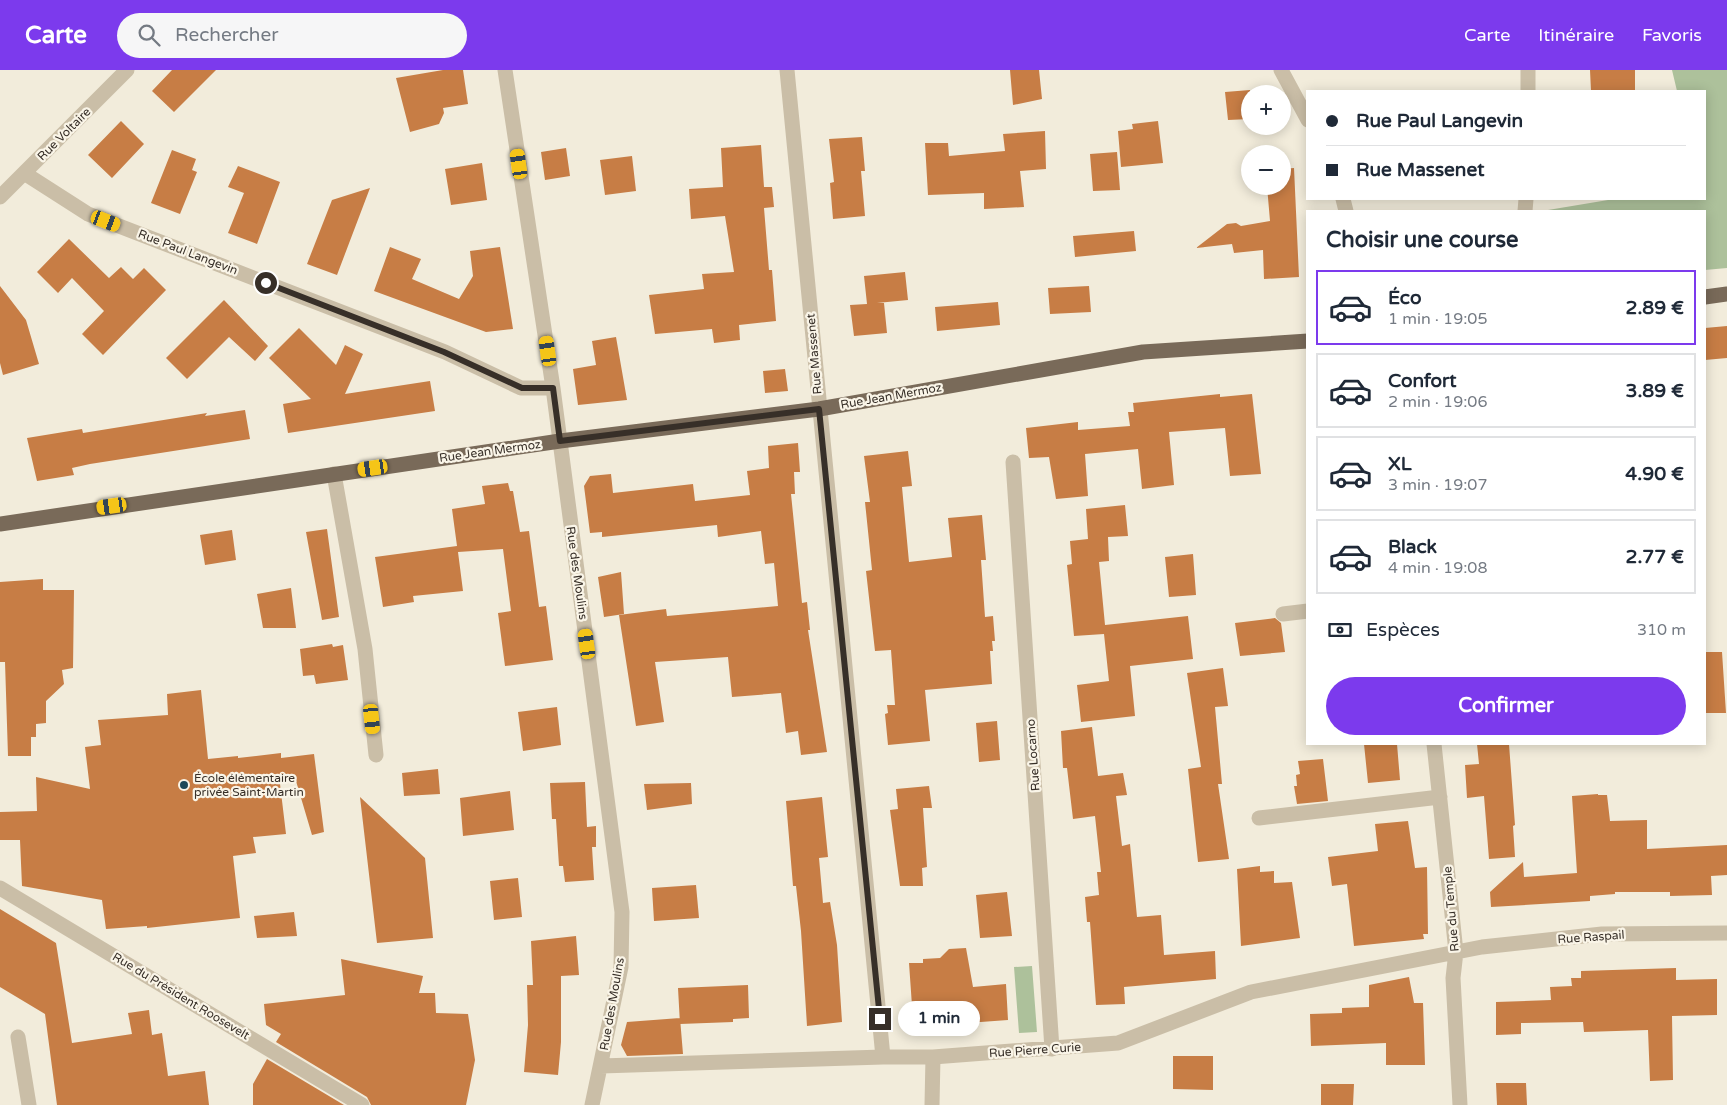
<!DOCTYPE html>
<html lang="fr">
<meta charset="utf-8">
<style>
:root{--surface:#fff;--page:#f6f6f7;--text:#1f2937;--muted:#747a83;--line:#e0e1e3;--accent:#7c3aed}
body{margin:0;font-family:"Varela Round",sans-serif;background:var(--page);color:var(--text);height:100vh;display:flex;flex-direction:column;font-size:19px;white-space:nowrap}
*{box-sizing:border-box;margin:0}
p{font-size:16px;color:var(--muted)}
.icon{flex:none;width:28px;height:28px;fill:none;stroke:currentColor;stroke-width:2;stroke-linecap:round;stroke-linejoin:round}
.map{position:relative;flex:1;overflow:hidden}
.side{position:absolute;left:1306px;top:140px;width:400px;height:535px;display:flex;flex-direction:column;background:var(--surface);border-radius:0px;box-shadow:0 2px 12px #0003}
.side>*{flex:none}
.hud{position:absolute;left:1306px;top:20px;width:400px;height:110px;border-radius:0px;box-shadow:0 2px 12px #0003;display:grid;align-content:center;height:110px;padding:0 20px;background:var(--surface)}
.fabs{position:absolute;left:1241px;top:15px;display:grid;gap:10px}
.fabs a{display:grid;place-items:center;width:50px;height:50px;border-radius:50%;background:var(--surface);box-shadow:0 2px 12px #0003;font-size:25px}
.end{position:absolute;width:22px;height:22px;margin:-11px;border:6px solid #372f28;background:#fff;box-shadow:0 0 0 2px #fff}
.from{border-radius:50%}
.bubble{position:absolute;height:35px;border-radius:18px;background:var(--surface);box-shadow:0 2px 12px #0003;font-size:16px;font-weight:800;line-height:35px;text-align:center}
.car{position:absolute;width:15px;height:30px;margin:-15px -8px;border-radius:6px;box-shadow:0 0 4px 1px #0007;background:linear-gradient(#f5c518 24%,#345 0 40%,#f5c518 0 76%,#345 0 86%,#f5c518 0)}
.hud b{display:flex;align-items:center;gap:18px;height:48px;font-size:19px}
.hud b+b{border-top:1px solid var(--line)}
.hud i{width:12px;height:12px;background:var(--text)}
ul{padding:0;list-style:none}
li{display:flex;align-items:center;gap:15px;height:75px;margin:0 10px 8px;padding:0 10px;border:2px solid var(--line);border-radius:0px}
li div{flex:1}
li b{display:block;font-size:19px}
li em{font-style:normal;font-weight:800}
li.on{border-color:var(--accent)}
li>.icon{width:45px;height:45px;stroke-width:1.5}
h2{padding:0 20px;font-size:22px;line-height:60px}
.pay{display:flex;align-items:center;gap:12px;height:55px;padding:0 20px;font-size:19px}
.pay p{margin-inline-start:auto}
.button{display:flex;gap:10px;margin-top:auto;padding:10px 20px}
.button a{flex:1;height:58px;border-radius:30px;background:var(--accent);color:#fff;font-size:20px;font-weight:800;line-height:58px;text-align:center}
header{display:flex;align-items:center;gap:30px;box-sizing:border-box;height:70px;padding:0 25px;background:var(--accent);color:#fff}
header strong{font-size:24px}
nav{display:flex;gap:28px;margin-inline-start:auto;font-size:18px}
.search{width:350px;height:45px;background:var(--page);display:flex;align-items:center;gap:12px;box-sizing:border-box;padding:0 18px;border-radius:28px;color:var(--muted);font-size:19px}
.map>svg:first-child{display:block}
.green{fill:#adc19b}
.building{fill:#c77d45}
.lines{fill:none;stroke-linecap:round;stroke-linejoin:round}
.minor{stroke:#cabea7;stroke-width:15}
.major{stroke:#796a59;stroke-width:15}
.route{stroke:#372f28;stroke-width:6}
.poi-dot{fill:#1d4959;stroke:#faf5e8;stroke-width:2}
.labels{text-anchor:middle;dominant-baseline:central;stroke-width:4.5;stroke-linejoin:round;paint-order:stroke}
.street-label{font-size:12px;fill:#372f28;stroke:#faf5e8}
.poi-label{font-size:12px;fill:#372f28;stroke:#faf5e8;text-anchor:start}
</style>
<header>
<strong>Carte</strong>
<div class="search"><svg class="icon" aria-label="search" viewBox="0 0 24 24"><circle cx="10" cy="10" r="6"/><path d="M15 15l6 6"/></svg>Rechercher</div>
<nav><a>Carte</a><a>Itinéraire</a><a>Favoris</a></nav>
</header>
<div class="map">
<svg width="1727" height="1035" viewBox="0 0 1727 1035">
<rect width="100%" height="100%" fill="#f2ecdb"/>
<path class="green" d="M1672,0H1727V198L1705,200V141H1542L1614,129H1705V21H1677Z
M1032,896L1037,962L1019,963L1014,897Z"/>
<path class="building" d="M172,0H216L174,42L152,21Z
M443,0H463L468,34L443,38L444,43L439,54L410,62L396,8Z
M1010,0H1039L1042,29L1013,35Z
M1590,0H1635V21H1591Z
M1250,20V49L1228,50L1225,22Z
M121,51L144,74L112,108L88,85Z
M1158,51L1163,93L1121,97L1118,61L1133,59L1132,54Z
M1045,61L1046,99L1020,101L1024,137L984,139V123L928,125L925,73H948L949,86L1005,81L1003,64Z
M862,67L865,101H861L865,146L833,149L830,113L834,112L829,69Z
M761,75L764,117H772L774,137L764,138L769,200H772L776,251L739,255L740,270L714,273L712,259L655,264L649,225L704,219L702,204L734,202L725,146L691,149L689,119L723,117L721,78Z
M566,78L570,106L545,110L541,82Z
M172,80L196,89L192,100L197,102L180,144L151,133Z
M1117,82L1120,120L1093,121L1090,84Z
M632,86L636,121L605,125L600,90Z
M482,93L487,130L451,135L445,99Z
M238,96L280,112L257,174L228,163L244,123L228,117Z
M1294,98L1299,207L1264,209L1263,180L1234,183L1232,174L1196,178L1227,154L1236,153L1241,156L1270,151L1267,116H1282V99Z
M370,118L337,205L307,194L332,130Z
M1134,161L1136,181L1075,187L1073,166Z
M69,169L109,208L121,197L133,209L144,198L166,220L103,285L82,264L104,241L72,208L58,223L37,202Z
M390,177L421,189L412,209L459,229L473,206L470,181L500,177L513,259L486,262L374,221Z
M905,202L908,230L877,233H884L887,263L854,266L850,235L867,234L864,206Z
M0,216L26,250L39,294L3,305L0,293Z
M1089,216L1091,242L1050,244L1048,218Z
M224,230L268,276L255,291L229,267L187,309L166,288Z
M998,232L1000,255L937,261L935,237Z
M1727,256V288L1705,290V258Z
M299,258L336,295L345,275L363,284L345,324L430,311L435,341L288,363L283,334L311,329L269,288Z
M616,267L627,330L578,335L573,299L596,295L592,271Z
M785,299L788,321L765,323L763,301Z
M1220,324V327L1252,324L1261,404L1230,406L1225,358L1169,362L1174,415L1142,419L1138,379L1085,384L1088,426L1056,429L1049,387L1029,388L1026,358L1078,352V360L1130,356L1128,342H1134L1133,333Z
M245,340L250,369L90,394L72,398L74,405L37,411L27,368L82,359L83,363L207,343L205,346Z
M798,373L800,402H794L795,424H791L802,533L807,532L810,560H808L827,682L801,685L798,661L786,663L781,623L732,627L728,587L655,592L664,652L636,656L619,545L666,539L667,546L778,536L774,493L765,494L761,461L718,467L717,455L602,467V462L590,463L584,416L590,406L611,404L613,423L693,414L695,431L750,425L747,401L769,398L768,376Z
M908,381L912,416L902,417L909,492L952,487L948,448L982,445L986,490H981L985,547L993,546L995,571H992L993,581H990L992,614L925,620L930,671L888,675L885,644L888,643L887,635H895L891,580L875,581L866,501L872,500L865,432H870L864,386Z
M508,413L510,421H513L520,462L529,461L539,537L546,536L553,590L505,596L498,543L511,541L503,479L458,482L463,521L413,526L414,532L383,537L375,487L457,476L452,439L485,434L482,416Z
M1125,435L1128,466L1108,467L1109,491L1099,492L1105,555L1188,546L1193,589L1130,596L1135,646L1081,652L1077,615L1109,611L1104,564L1074,566L1067,495L1072,494L1070,471L1088,469L1086,439Z
M327,459L339,547L322,550L306,462Z
M232,460L236,490L205,495L200,465Z
M1193,484L1196,525L1169,527L1165,487Z
M621,502L624,544L604,547L598,507Z
M43,509V520H74L73,598L62,600L64,614L46,631V653L36,654V667H31V686H8L5,592H0V512Z
M291,518L296,558H263L257,524Z
M1275,548L1281,553L1285,582L1240,586L1235,553Z
M332,574L333,577L343,575L348,610L316,614L314,605L303,606L300,579Z
M1705,582H1722L1726,643H1705Z
M1223,598L1228,636L1215,637L1222,714H1218L1229,789L1198,792L1188,699L1201,697L1187,603Z
M201,620L208,689L238,686V688L281,683V688L314,684L324,762L312,765L296,711L280,714L286,764L253,767L256,783L233,786L240,848L147,858V856L106,859L102,830L22,816L20,770H0V742L37,741L36,707L90,719L85,677L101,675L98,650L168,645L167,624Z
M557,637L561,675L523,681L518,642Z
M997,651L1000,690L979,692L976,653Z
M1092,657L1098,706L1123,703L1127,725L1116,726L1122,776L1130,774L1137,847L1161,845L1164,885L1215,881L1216,909L1124,917L1125,934L1096,935L1090,852H1087L1085,827L1099,825L1097,802H1101L1095,746L1073,749L1067,698H1063L1061,661Z
M1364,674H1397L1400,710L1368,713Z
M1477,674H1509L1515,755L1513,756L1515,787L1489,789L1484,726L1467,728L1465,695L1479,694Z
M1323,689L1328,731L1297,734L1294,716H1297L1296,705L1300,704L1298,691Z
M438,699L440,724L404,726L402,703Z
M585,712L587,757L596,756V777H592L594,810L565,812L563,796H559L556,749H552L550,713Z
M691,713L692,734L647,740L644,714Z
M929,716L932,738H923L927,797L922,798L923,816H900L890,740L898,739L896,719Z
M510,721L514,760L463,766L460,728Z
M1598,724V725H1607L1610,751L1647,750V779L1727,775V805L1711,806L1712,825L1670,826V822H1615V824L1590,826V831L1491,837L1490,822L1523,792L1524,807L1577,803L1572,726Z
M360,727L425,788L433,868L377,873Z
M822,727L828,787L819,788L823,833L830,832L837,875L842,952L807,956L801,861L796,816H793L786,731Z
M1408,751L1415,798L1427,797L1428,864H1423L1424,869L1354,876L1347,814L1332,816L1328,787L1378,781L1375,754Z
M1260,796V802L1274,801V813L1292,812L1300,868L1241,876L1237,799Z
M518,808L522,847L494,850L490,811Z
M696,815L699,848L654,851L652,818Z
M1007,822L1012,866L980,868L976,825Z
M0,839L56,873L72,973L132,964L128,943L149,940L152,965L162,963L168,1006L205,1001L209,1035H57L45,944L0,917Z
M294,842L297,866L257,868L254,846Z
M576,866L579,905L561,906V972L558,1005L524,1002L528,955L527,915H533L531,871Z
M966,878L973,917L1006,914L1008,950L967,953L913,950L909,893H923V889L940,888L949,879Z
M341,889L423,906L419,923H435L436,943L468,944L475,990L466,1035H371L367,1027L276,972L281,964L266,955L264,934L345,925Z
M1676,898V910L1717,909V945L1672,946L1673,1010L1650,1011L1648,960L1584,962L1583,952L1521,953V964L1496,965V932L1551,930L1550,917L1572,916L1571,908H1581V901Z
M1409,907L1414,933H1423L1425,995H1386V973L1311,976L1310,944L1342,943V938L1369,937V915Z
M748,915L749,948L733,949V952L680,954L678,918Z
M680,948L683,984L627,986L621,975L627,952Z
M1173,986H1213V1020L1173,1019Z
M267,989L344,1035H253V1014Z
M1496,1013H1526L1527,1035H1497Z
M1321,1014H1354L1353,1035H1321Z"/>
<g class="lines">
<path class="minor" d="M505,0L553,318L622,842L621,897L592,1035
M787,0L883,987
M1281,0L1308,50
M1528,21V0
M24,103L88,144L445,282L521,318H553
M0,127L127,0
M1343,129L1346,141
M1525,141L1526,129
M1013,392L1052,979
M334,404L365,579L376,685
M1283,544L1308,541
M1434,674L1456,882L1453,908L1460,1035
M1259,748L1440,727
M0,818L362,1035
M18,967L29,1035
M601,996L883,987H933L1118,973L1251,922L1482,877L1602,864L1727,863
M932,1035L933,987"/>
<path class="major" d="M1705,227L1727,224
M0,454L560,371L819,339L1143,282L1308,271"/>
</g>
<g class="lines">
<path class="route" d="M266,213L444,282L522,318H553L560,371L819,339L880,949"/>
</g>
<circle class="poi-dot" cx="184" cy="715" r="5"/>
<g class="labels">
<g class="street-label">
<text transform="translate(64 64) rotate(-45)">Rue Voltaire</text>
<text transform="translate(188 182) rotate(21)">Rue Paul Langevin</text>
<text transform="translate(814 284) rotate(-95)">Rue Massenet</text>
<text transform="translate(891 326) rotate(-10)">Rue Jean Mermoz</text>
<text transform="translate(490 381) rotate(-8)">Rue Jean Mermoz</text>
<text transform="translate(577 503) rotate(82)">Rue des Moulins</text>
<text transform="translate(1033 685) rotate(-94)">Rue Locarno</text>
<text transform="translate(1451 839) rotate(-95)">Rue du Temple</text>
<text transform="translate(1591 867) rotate(-4)">Rue Raspail</text>
<text transform="translate(181 926) rotate(31)">Rue du Président Roosevelt</text>
<text transform="translate(612 934) rotate(-80)">Rue des Moulins</text>
<text transform="translate(1035 980) rotate(-4)">Rue Pierre Curie</text>
</g>
<g class="poi-label">
<text x="194" y="708">École élémentaire<tspan x="194" dy="14">privée Saint-Martin</tspan></text>
</g>
</g>
</svg>
<div class="fabs">
<a>+</a>
<a>−</a>
</div>
<i class="end from" style="left:266px;top:213px"></i>
<i class="end" style="left:880px;top:949px"></i>
<div class="bubble" style="left:898px;top:931px;width:82px">1 min</div>
<i class="car" style="left:519px;top:94px;rotate:352deg"></i>
<i class="car" style="left:106px;top:151px;rotate:111deg"></i>
<i class="car" style="left:548px;top:281px;rotate:352deg"></i>
<i class="car" style="left:373px;top:398px;rotate:262deg"></i>
<i class="car" style="left:112px;top:436px;rotate:262deg"></i>
<i class="car" style="left:587px;top:574px;rotate:352deg"></i>
<i class="car" style="left:372px;top:649px;rotate:174deg"></i>
<div class="hud">
<b><i class="from"></i>Rue Paul Langevin</b>
<b><i></i>Rue Massenet</b>
</div>
<section class="side">
<h2>Choisir une course</h2>
<ul>
<li class="on"><svg class="icon" aria-label="car" viewBox="0 0 24 24"><path d="M5 17H2v-5l4-1 3-4h7l3 4 3 1v5h-3M9 17h6M6 11h13"/><circle cx="7" cy="17" r="2"/><circle cx="17" cy="17" r="2"/></svg><div><b>Éco</b><p>1 min · 19:05</p></div><em>2.89 €</em></li>
<li><svg class="icon" aria-label="car" viewBox="0 0 24 24"><path d="M5 17H2v-5l4-1 3-4h7l3 4 3 1v5h-3M9 17h6M6 11h13"/><circle cx="7" cy="17" r="2"/><circle cx="17" cy="17" r="2"/></svg><div><b>Confort</b><p>2 min · 19:06</p></div><em>3.89 €</em></li>
<li><svg class="icon" aria-label="car" viewBox="0 0 24 24"><path d="M5 17H2v-5l4-1 3-4h7l3 4 3 1v5h-3M9 17h6M6 11h13"/><circle cx="7" cy="17" r="2"/><circle cx="17" cy="17" r="2"/></svg><div><b>XL</b><p>3 min · 19:07</p></div><em>4.90 €</em></li>
<li><svg class="icon" aria-label="car" viewBox="0 0 24 24"><path d="M5 17H2v-5l4-1 3-4h7l3 4 3 1v5h-3M9 17h6M6 11h13"/><circle cx="7" cy="17" r="2"/><circle cx="17" cy="17" r="2"/></svg><div><b>Black</b><p>4 min · 19:08</p></div><em>2.77 €</em></li>
</ul>
<div class="pay"><svg class="icon" aria-label="cash" viewBox="0 0 24 24"><path d="M3 7h18v10H3z"/><circle cx="12" cy="12" r="2"/></svg>Espèces<p>310 m</p></div>
<div class="button"><a>Confirmer</a></div>
</section>
</div>
